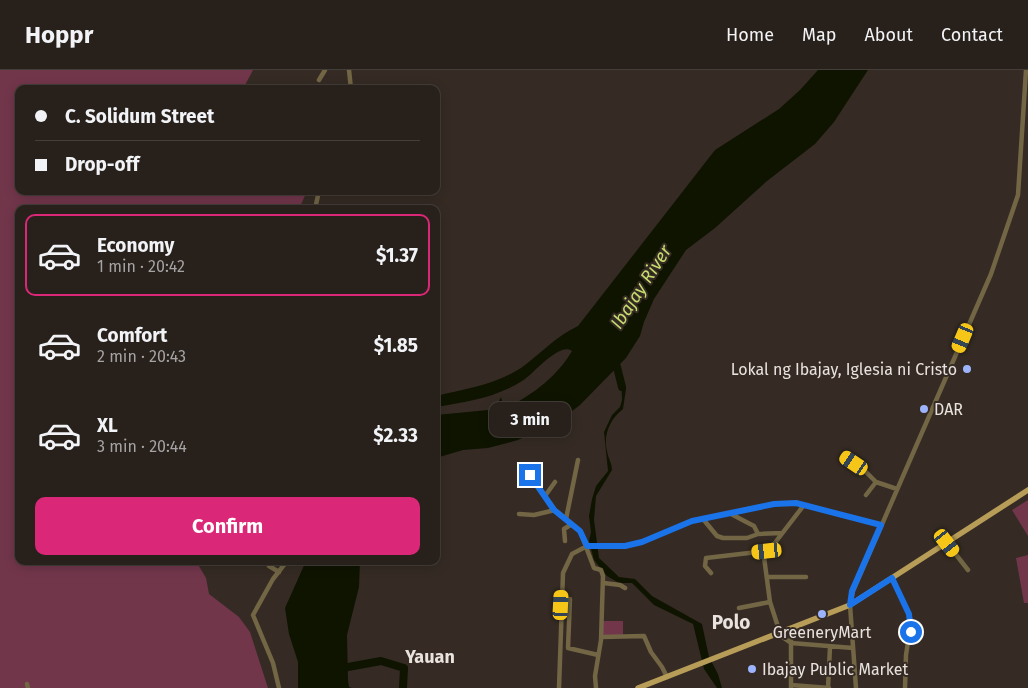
<!DOCTYPE html>
<meta charset="utf-8">
<style>
:root{--surface:#28201b;--page:#302824;--text:#f1f3f6;--muted:#a5a3a3;--line:#443e3a;--accent:#db2777}
body{margin:0;font-family:"Fira Sans",sans-serif;background:var(--page);color:var(--text);height:100vh;display:flex;flex-direction:column;font-size:19px;white-space:nowrap}
*{box-sizing:border-box;margin:0}
p{font-size:16px;color:var(--muted)}
.icon{flex:none;width:28px;height:28px;fill:none;stroke:currentColor;stroke-width:2;stroke-linecap:round;stroke-linejoin:round}
.map{position:relative;flex:1;overflow:hidden}
.sheet{position:absolute;left:15px;top:135px;width:425px;height:360px;display:flex;flex-direction:column;background:var(--surface);border-radius:10px;box-shadow:0 2px 12px #0003,0 0 0 1px var(--line)}
.sheet>*{flex:none}
.hud{position:absolute;left:15px;top:15px;width:425px;height:110px;border-radius:10px;box-shadow:0 2px 12px #0003,0 0 0 1px var(--line);display:grid;align-content:center;height:110px;padding:0 20px;background:var(--surface)}
.end{position:absolute;width:22px;height:22px;margin:-11px;border:6px solid #1a73e8;background:#fff;box-shadow:0 0 0 2px #fff}
.from{border-radius:50%}
.bubble{position:absolute;height:35px;border-radius:10px;background:var(--surface);box-shadow:0 2px 12px #0003,0 0 0 1px var(--line);font-size:16px;font-weight:700;line-height:35px;text-align:center}
.car{position:absolute;width:15px;height:30px;margin:-15px -8px;border-radius:6px;box-shadow:0 0 4px 1px #0007;background:linear-gradient(#f5c518 24%,#345 0 40%,#f5c518 0 76%,#345 0 86%,#f5c518 0)}
.hud b{display:flex;align-items:center;gap:18px;height:48px;font-size:19px}
.hud b+b{border-top:1px solid var(--line)}
.hud i{width:12px;height:12px;background:var(--text)}
ul{padding:9px 0 0;list-style:none}
li{display:flex;align-items:center;gap:15px;height:82px;margin:0 10px 8px;padding:0 10px;border:2px solid transparent;border-radius:10px}
li div{flex:1}
li b{display:block;font-size:19px}
li em{font-style:normal;font-weight:700}
li.selected{border-color:var(--accent)}
li>.icon{width:45px;height:45px;stroke-width:1.5}
.primary-button{display:flex;gap:10px;margin-top:auto;padding:10px 20px}
.primary-button a{flex:1;height:58px;border-radius:10px;background:var(--accent);color:#fff;font-size:20px;font-weight:700;line-height:58px;text-align:center}
header{display:flex;align-items:center;gap:30px;box-sizing:border-box;height:70px;padding:0 25px;background:var(--surface);border-bottom:1px solid var(--line)}
header strong{font-size:24px}
nav{display:flex;gap:28px;margin-inline-start:auto;font-size:18px}
.map>svg:first-child{display:block}
.green{fill:#72364b}
.water{fill:#0f1400}
.lines{fill:none;stroke-linecap:round;stroke-linejoin:round}
.river{stroke:#0f1400;stroke-width:8}
.minor{stroke:#726645;stroke-width:4.5}
.major{stroke:#b79d58;stroke-width:5.5}
.route{stroke:#1a73e8;stroke-width:6}
.poi-dot{fill:#9cb4fd;stroke:#352b24;stroke-width:2}
.labels{text-anchor:middle;dominant-baseline:central;stroke-width:4;stroke-linejoin:round;paint-order:stroke}
.poi-label{font-size:16px;fill:#e9e2de;stroke:#352b24;text-anchor:start}
.water-label{font-size:18px;font-style:italic;fill:#c6dd6d;stroke:#352b24}
.neighbourhood-label{font-size:18px;font-weight:bold;fill:#e9e2de;stroke:#352b24}
.quarter-label{font-size:19px;font-weight:bold;fill:#e9e2de;stroke:#352b24}
</style>
<header>
<strong>Hoppr</strong>
<nav><a>Home</a><a>Map</a><a>About</a><a>Contact</a></nav>
</header>
<div class="map">
<svg width="1028" height="618" viewBox="0 0 1028 618">
<rect width="100%" height="100%" fill="#352b24"/>
<path class="green" d="M0,0H253L243,19H19V121H307L299,139H19V491H196L206,508L209,524L239,547L250,562L268,618H0Z
M1028,430V466L1012,440Z
M1028,485V533H1024L1016,488Z
M603,551H623V565H602Z"/>
<path class="water" d="M818,0H868L834,52L815,74L767,111L715,158L686,180L654,229L644,252L640,266L626,288L580,335L560,350L518,370L488,378L463,380L436,388V345L488,340L497,335L501,327L504,339C531,326 557,307 572,281C560,272 535,302 525,309C499,327 467,332 436,337V326C466,319 500,314 525,295C543,281 557,266 578,256L715,80L779,39L800,20Z
M621,307L626,319L623,339C610,349 603,365 607,381C608,388 612,393 612,400L596,426L594,450L599,488L619,507L635,509L652,526L702,554L709,587L718,604L722,618H717L704,599L693,554L654,535L632,513H619L607,506L594,490L589,471L591,462L589,446L592,429L596,416L608,401L604,362L612,345L620,337L622,330Z
M306,491H360L359,517L347,565L348,610L349,617L352,618H298V592L289,564L285,538Z"/>
<g class="lines">
<path class="river" d="M617,297L622,317
M337,599L381,591L404,598L403,618"/>
<path class="minor" d="M349,0L351,19
M319,10L325,0
M315,139L319,121
M844,387L864,400L876,412L897,419
M578,390L566,449L580,461L594,498L601,500L603,506L601,570L595,606L596,618
M529,405L545,426
M555,412L545,426L555,440L566,449
M866,425L876,412
M519,444L534,445L555,440
M731,444L754,456L758,464
M703,449L717,466L723,468H747L758,464L782,463
M565,471L564,459L572,454
M947,473L968,500
M269,496L279,502
M711,503L705,496L706,488L767,481
M768,507H806
M892,508L909,544L911,553L906,585L905,618
M604,513L620,515L625,518
M570,529L568,578L598,585
M739,538L770,532
M780,563L770,532L764,487L804,435
M778,564L791,573L853,578
M601,567L644,566L651,582L662,597L667,607
M27,614L28,618
M791,615L829,618
M279,618L273,593L253,545L273,509L287,491
M559,618L563,503L572,484L587,476H625L642,472L692,451L774,434L796,433L881,455
M791,618V559
M828,618L830,577
M856,618L850,535L853,521L991,204L1018,125L1026,0"/>
<path class="major" d="M638,618L850,535L1028,420"/>
</g>
<g class="lines">
<path class="route" d="M530,405L554,440L580,461L587,476H625L642,472L692,451L774,434L796,433L881,455L852,521L850,535L892,508L909,544L911,562"/>
</g>
<g class="poi-dot">
<circle cx="967" cy="299" r="5"/>
<circle cx="924" cy="339" r="5"/>
<circle cx="822" cy="544" r="5"/>
<circle cx="752" cy="599" r="5"/>
</g>
<g class="labels">
<g class="poi-label">
<text x="957" y="299" text-anchor="end">Lokal ng Ibajay, Iglesia ni Cristo</text>
<text x="934" y="339">DAR</text>
<text x="822" y="562" text-anchor="middle">GreeneryMart</text>
<text x="762" y="599">Ibajay Public Market</text>
</g>
<g class="water-label">
<text transform="translate(641 217) rotate(-57)">Ibajay River</text>
</g>
<g class="neighbourhood-label">
<text x="430" y="587">Yauan</text>
</g>
<g class="quarter-label">
<text x="731" y="552">Polo</text>
</g>
</g>
</svg>
<i class="end from" style="left:911px;top:562px"></i>
<i class="end" style="left:530px;top:405px"></i>
<div class="bubble" style="left:489px;top:332px;width:82px">3 min</div>
<i class="car" style="left:963px;top:268px;rotate:203deg"></i>
<i class="car" style="left:854px;top:393px;rotate:304deg"></i>
<i class="car" style="left:947px;top:473px;rotate:142deg"></i>
<i class="car" style="left:767px;top:481px;rotate:264deg"></i>
<i class="car" style="left:561px;top:535px;rotate:3deg"></i>
<div class="hud">
<b><i class="from"></i>C. Solidum Street</b>
<b><i></i>Drop-off</b>
</div>
<section class="sheet">
<ul>
<li class="selected"><svg class="icon" aria-label="car" viewBox="0 0 24 24"><path d="M5 17H2v-5l4-1 3-4h7l3 4 3 1v5h-3M9 17h6M6 11h13"/><circle cx="7" cy="17" r="2"/><circle cx="17" cy="17" r="2"/></svg><div><b>Economy</b><p>1 min · 20:42</p></div><em>$1.37</em></li>
<li><svg class="icon" aria-label="car" viewBox="0 0 24 24"><path d="M5 17H2v-5l4-1 3-4h7l3 4 3 1v5h-3M9 17h6M6 11h13"/><circle cx="7" cy="17" r="2"/><circle cx="17" cy="17" r="2"/></svg><div><b>Comfort</b><p>2 min · 20:43</p></div><em>$1.85</em></li>
<li><svg class="icon" aria-label="car" viewBox="0 0 24 24"><path d="M5 17H2v-5l4-1 3-4h7l3 4 3 1v5h-3M9 17h6M6 11h13"/><circle cx="7" cy="17" r="2"/><circle cx="17" cy="17" r="2"/></svg><div><b>XL</b><p>3 min · 20:44</p></div><em>$2.33</em></li>
</ul>
<div class="primary-button"><a>Confirm</a></div>
</section>
</div>
